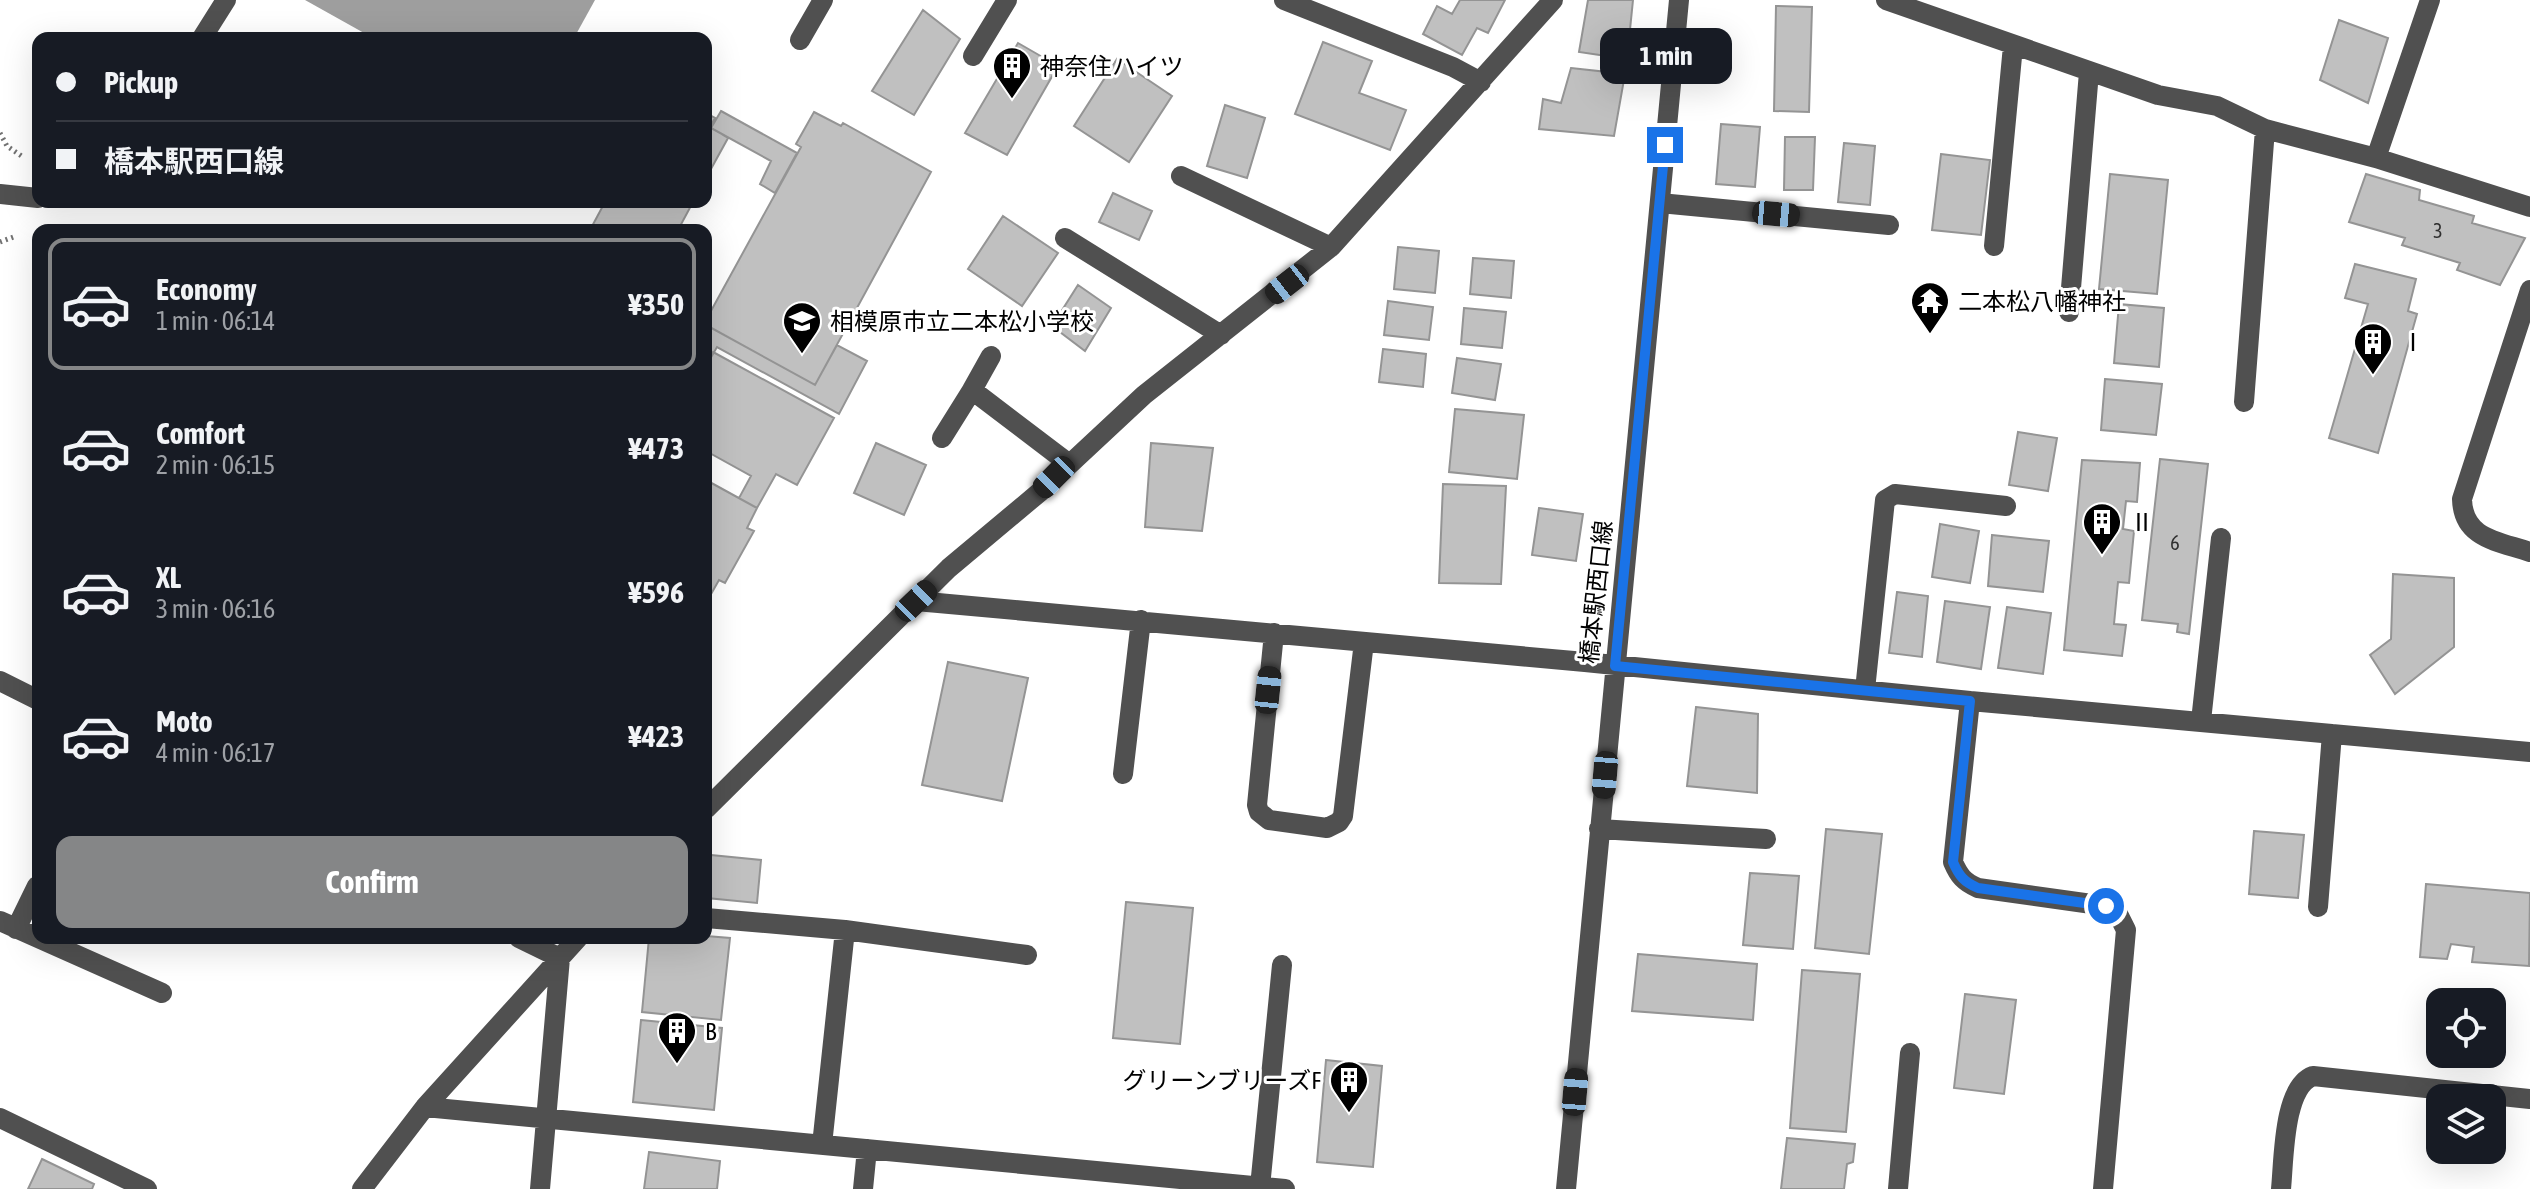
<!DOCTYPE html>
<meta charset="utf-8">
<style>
:root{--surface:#171b24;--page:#242831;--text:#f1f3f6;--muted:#9ea1a6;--line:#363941;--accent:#858687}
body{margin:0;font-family:"Asap Condensed","Noto Sans JP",sans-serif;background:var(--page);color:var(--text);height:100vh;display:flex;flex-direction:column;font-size:30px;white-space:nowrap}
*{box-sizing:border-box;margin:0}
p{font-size:26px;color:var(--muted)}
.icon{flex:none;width:44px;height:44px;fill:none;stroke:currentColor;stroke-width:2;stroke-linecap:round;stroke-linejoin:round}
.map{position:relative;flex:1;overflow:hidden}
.drawer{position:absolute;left:32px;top:224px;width:680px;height:720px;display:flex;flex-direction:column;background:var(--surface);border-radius:16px;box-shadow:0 8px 32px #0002}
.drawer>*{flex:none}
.guide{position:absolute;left:32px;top:32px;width:680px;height:176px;border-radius:16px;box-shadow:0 8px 32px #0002;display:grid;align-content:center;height:176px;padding:0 24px;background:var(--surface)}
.fabs{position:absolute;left:2426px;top:988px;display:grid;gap:16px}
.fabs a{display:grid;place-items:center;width:80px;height:80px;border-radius:16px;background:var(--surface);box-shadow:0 8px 32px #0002;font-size:40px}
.end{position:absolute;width:36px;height:36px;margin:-18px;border:10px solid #1a73e8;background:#fff;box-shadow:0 0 0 4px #fff}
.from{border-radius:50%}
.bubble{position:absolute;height:56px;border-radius:16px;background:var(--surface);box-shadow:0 8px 32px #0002;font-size:26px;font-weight:700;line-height:56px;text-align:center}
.car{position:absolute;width:24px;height:48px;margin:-24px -12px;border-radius:10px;box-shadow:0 0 6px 2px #0007;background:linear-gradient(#222 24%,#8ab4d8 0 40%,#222 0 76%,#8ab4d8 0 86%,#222 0)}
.guide b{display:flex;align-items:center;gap:28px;height:76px;font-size:30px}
.guide b+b{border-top:2px solid var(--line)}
.guide i{width:20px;height:20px;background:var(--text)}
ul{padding:14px 0 0;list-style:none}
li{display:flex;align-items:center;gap:24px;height:132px;margin:0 16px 12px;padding:0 8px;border:4px solid transparent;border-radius:16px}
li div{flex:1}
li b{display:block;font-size:30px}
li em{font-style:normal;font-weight:700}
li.active{border-color:var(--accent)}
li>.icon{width:72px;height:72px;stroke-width:1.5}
.primary-button{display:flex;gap:16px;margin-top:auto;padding:16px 24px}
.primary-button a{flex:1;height:92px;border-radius:16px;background:var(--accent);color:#fff;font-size:32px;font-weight:700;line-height:92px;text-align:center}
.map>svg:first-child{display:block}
.water{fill:#9e9e9e}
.building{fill:#c0c0c0;stroke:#949494;stroke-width:2}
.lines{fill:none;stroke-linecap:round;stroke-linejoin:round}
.path{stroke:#727272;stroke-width:5;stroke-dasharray:2 4;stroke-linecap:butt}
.minor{stroke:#505050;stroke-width:20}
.route{stroke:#1a73e8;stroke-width:10}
.labels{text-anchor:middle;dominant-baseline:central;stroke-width:6;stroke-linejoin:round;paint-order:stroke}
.number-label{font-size:20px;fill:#303030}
.poi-label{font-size:24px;fill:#000;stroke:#fff;text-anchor:start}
.street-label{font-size:24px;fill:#000;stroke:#fff}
</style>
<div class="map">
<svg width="2530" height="1189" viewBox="0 0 2530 1189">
<rect width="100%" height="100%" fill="#fff"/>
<path class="water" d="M305,0H595L574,38H373Z"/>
<path class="building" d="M1460,0H1505L1488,33L1477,28L1462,55L1423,34L1437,6L1452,14Z
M1588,0H1633L1627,59L1579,52Z
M1776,6L1812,7L1809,112L1774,111Z
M923,10L960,39L914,115L872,91Z
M2339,20L2388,38L2368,103L2320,80Z
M1323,42L1372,61L1359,93L1406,110L1390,150L1295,114Z
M1018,43L1058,66L1007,155L965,133Z
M1117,59L1172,96L1129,162L1074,126Z
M1571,68L1625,74L1614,136L1539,129L1543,99L1561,103Z
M1225,105L1265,118L1247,178L1207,166Z
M721,111L797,153L775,193L760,184L771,161L711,128Z
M814,112L841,126L843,123L931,172L815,385L706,325V320L801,147L796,144Z
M706,113L715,118L710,127L728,138L706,178Z
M1721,124L1760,127L1755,187L1716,184Z
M1785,137H1815L1813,190H1784Z
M1844,143L1875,146L1870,205L1838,202Z
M1941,154L1990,160L1981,235L1932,230Z
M2110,174L2168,180L2157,294L2099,289Z
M2366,174L2420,190L2419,200L2474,216L2472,223L2525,238L2500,285L2457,270L2460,263L2402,245L2405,238L2349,222Z
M1113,193L1152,211L1139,240L1099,222Z
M605,202H693L678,230H590Z
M1003,216L1058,253L1022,306L968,269Z
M1398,247L1439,251L1435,293L1394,289Z
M1473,258L1514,261L1511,298L1470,294Z
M2355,264L2416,279L2408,311L2417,314L2378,453L2329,438L2368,304L2345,298Z
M1078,285L1111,308L1085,351L1052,326Z
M1388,301L1433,307L1429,340L1384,335Z
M2119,304L2164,308L2159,367L2114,363Z
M1464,308L1506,312L1502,348L1461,344Z
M706,325L815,385L837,345L867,361L839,414L717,347L706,366Z
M1383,349L1426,354L1423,387L1379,382Z
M713,352L834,418L797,485L776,474L757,508L739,498L751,476L706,451V366Z
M1457,358L1501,364L1495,400L1452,393Z
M2105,379L2162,384L2156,435L2101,430Z
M1455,409L1524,415L1517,479L1449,472Z
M2018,432L2057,438L2048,491L2009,485Z
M876,443L926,465L904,515L854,493Z
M1151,443L1213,448L1202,531L1145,527Z
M2160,459L2208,464L2189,634L2177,632L2178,624L2142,620Z
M2082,460L2140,463L2137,502L2126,501L2123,529L2134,531L2129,583L2118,582L2114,624L2126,625L2122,656L2064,650Z
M706,480L757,508L747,528L754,531L725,583L719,580L706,603Z
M1443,484L1506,486L1501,584L1439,583Z
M1539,508L1583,514L1576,561L1532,555Z
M1940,524L1979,531L1970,583L1932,577Z
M1992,535L2049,541L2043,592L1988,586Z
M2393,574L2454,578V647L2395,694L2370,655L2391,639Z
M1897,592L1928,596L1922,657L1889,653Z
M1945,601L1990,607L1981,669L1937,662Z
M2007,607L2051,613L2043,674L1998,668Z
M948,662L1028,678L1002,801L922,785Z
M1696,707L1758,714L1757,793L1687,786Z
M1826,829L1882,834L1869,954L1815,948Z
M2254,831L2304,835L2298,898L2249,894Z
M711,855L761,860L757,903L707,898Z
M1750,873L1799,876L1793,949L1743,945Z
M2426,884L2530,893L2529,966L2472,962L2474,947L2451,944L2447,959L2420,957Z
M1126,902L1193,908L1180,1044L1113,1038Z
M706,936L730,938L721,1020L642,1012L649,938H706Z
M1638,954L1757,964L1753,1020L1632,1011Z
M1802,970L1860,974L1846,1132L1790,1128Z
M1965,994L2016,1000L2004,1094L1954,1088Z
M641,1020L722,1028L714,1110L633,1102Z
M1326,1060L1382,1066L1373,1167L1317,1162Z
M1787,1138L1855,1144L1853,1162L1847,1164L1844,1189H1781Z
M649,1152L720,1161L717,1189H644Z
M42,1159L94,1184L92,1189H28Z"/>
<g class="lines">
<path class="path" d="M0,133L7,146L23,157
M0,242L16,236"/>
<path class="minor" d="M1284,0L1453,67L1481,82
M1886,0L2158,95L2217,106L2265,129L2376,158L2530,207
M202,38L226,0
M800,40L823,0
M973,56L1007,0
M2376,158L2430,0
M1181,176L1331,247
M0,194L38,198
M1660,203L1889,225
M1065,238L1221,335
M1994,246L2013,46
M2530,290L2462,499C2463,539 2498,541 2530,552
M2069,312L2089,72
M972,390L991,356
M2244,402L2265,129
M942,438L972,390L1068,463
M916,601L1585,662L1970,701L2530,752
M1274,633L1257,805L1259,812L1269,820L1327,828L1339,822L1343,816L1364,642
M0,681L38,700
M1865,690L1885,500L1895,494L2006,506
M1970,701L1953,862C1959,876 1964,882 1978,888L2106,906L2116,910L2126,930L2103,1189
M2201,721L2221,538
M1123,774L1141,620
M706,809L949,568L1041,491L1144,395L1331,247L1553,0
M1599,829L1766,839
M2318,907L2332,734
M706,918L845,930L1027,955
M0,921L162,993
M16,929L37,886
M519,938L560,958L540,1189
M425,1107L1285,1189
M0,1118L147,1189
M822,1145L845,930
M1260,1187L1282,965
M362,1189L425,1107L578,938
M863,1189L867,1149
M1566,1189L1679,0
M1898,1189L1910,1053
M2281,1189C2284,1160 2283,1087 2313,1076L2530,1099"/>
</g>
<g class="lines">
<path class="route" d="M1665,145L1615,666L1970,701L1953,862C1959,876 1964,882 1978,888L2106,906"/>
</g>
<defs>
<g id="building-pin" transform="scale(2)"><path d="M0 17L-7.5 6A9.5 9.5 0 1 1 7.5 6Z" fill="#000" stroke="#fff"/><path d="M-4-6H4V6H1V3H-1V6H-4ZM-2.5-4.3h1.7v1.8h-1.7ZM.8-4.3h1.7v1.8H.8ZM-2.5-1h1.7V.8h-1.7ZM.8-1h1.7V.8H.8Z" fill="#fff"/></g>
<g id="temple-pin" transform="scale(2)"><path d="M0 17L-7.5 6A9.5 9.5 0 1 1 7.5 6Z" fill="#000" stroke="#fff"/><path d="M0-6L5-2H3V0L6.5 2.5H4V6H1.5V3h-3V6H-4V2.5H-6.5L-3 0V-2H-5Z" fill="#fff"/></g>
<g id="school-pin" transform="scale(2)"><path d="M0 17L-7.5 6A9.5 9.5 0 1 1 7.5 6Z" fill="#000" stroke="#fff"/><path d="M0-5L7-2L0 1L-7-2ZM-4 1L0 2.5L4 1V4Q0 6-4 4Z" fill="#fff"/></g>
</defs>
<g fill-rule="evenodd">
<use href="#building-pin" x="1012" y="66"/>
<use href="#temple-pin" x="1930" y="301"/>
<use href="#school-pin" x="802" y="321"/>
<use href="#building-pin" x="2373" y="342"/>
<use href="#building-pin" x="2102" y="522"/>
<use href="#building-pin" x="677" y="1031"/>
<use href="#building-pin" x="1349" y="1080"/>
</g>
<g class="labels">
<g class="number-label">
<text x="2438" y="230">3</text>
<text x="2175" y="542">6</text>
</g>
<g class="poi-label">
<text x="1040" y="66">神奈住ハイツ</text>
<text x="1958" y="301">二本松八幡神社</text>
<text x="830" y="321">相模原市立二本松小学校</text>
<text x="2401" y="342">Ⅰ</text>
<text x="2130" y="522">Ⅱ</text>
<text x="705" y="1031">B</text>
<text x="1321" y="1080" text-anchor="end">グリーンブリーズF</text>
</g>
<g class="street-label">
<text transform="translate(1596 592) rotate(-84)">橋本駅西口線</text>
</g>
</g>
</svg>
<div class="fabs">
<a><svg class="icon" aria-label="locate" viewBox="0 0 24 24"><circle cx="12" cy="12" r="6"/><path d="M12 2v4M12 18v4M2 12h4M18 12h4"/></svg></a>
<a><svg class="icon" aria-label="layers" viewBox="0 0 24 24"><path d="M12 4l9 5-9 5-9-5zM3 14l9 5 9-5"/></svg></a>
</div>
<i class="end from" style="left:2106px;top:906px"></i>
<i class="end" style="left:1665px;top:145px"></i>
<div class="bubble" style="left:1600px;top:28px;width:132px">1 min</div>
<i class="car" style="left:1776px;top:214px;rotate:95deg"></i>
<i class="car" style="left:1287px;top:284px;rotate:232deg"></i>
<i class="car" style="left:1054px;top:477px;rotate:225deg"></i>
<i class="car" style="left:916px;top:601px;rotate:46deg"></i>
<i class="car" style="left:1268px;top:690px;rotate:6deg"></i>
<i class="car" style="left:1605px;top:775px;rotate:185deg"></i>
<i class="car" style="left:1575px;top:1092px;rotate:5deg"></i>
<div class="guide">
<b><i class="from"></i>Pickup</b>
<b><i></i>橋本駅西口線</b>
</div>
<section class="drawer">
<ul>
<li class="active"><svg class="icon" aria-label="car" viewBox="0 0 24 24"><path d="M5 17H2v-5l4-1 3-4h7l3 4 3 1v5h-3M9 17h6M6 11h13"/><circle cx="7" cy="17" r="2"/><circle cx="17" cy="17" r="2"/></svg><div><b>Economy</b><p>1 min · 06:14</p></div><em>¥350</em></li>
<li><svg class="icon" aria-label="car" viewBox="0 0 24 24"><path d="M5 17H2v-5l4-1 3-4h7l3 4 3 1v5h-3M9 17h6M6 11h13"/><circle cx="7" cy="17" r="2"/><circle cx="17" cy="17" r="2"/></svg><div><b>Comfort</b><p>2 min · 06:15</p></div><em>¥473</em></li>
<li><svg class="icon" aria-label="car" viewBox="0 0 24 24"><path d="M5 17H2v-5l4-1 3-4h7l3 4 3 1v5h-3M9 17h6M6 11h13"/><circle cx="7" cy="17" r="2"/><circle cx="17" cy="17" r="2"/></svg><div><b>XL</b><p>3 min · 06:16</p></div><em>¥596</em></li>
<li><svg class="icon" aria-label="car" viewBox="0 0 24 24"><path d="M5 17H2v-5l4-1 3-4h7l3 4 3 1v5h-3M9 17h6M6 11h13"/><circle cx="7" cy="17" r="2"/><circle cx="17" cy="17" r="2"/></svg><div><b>Moto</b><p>4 min · 06:17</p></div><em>¥423</em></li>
</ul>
<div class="primary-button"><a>Confirm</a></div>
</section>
</div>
